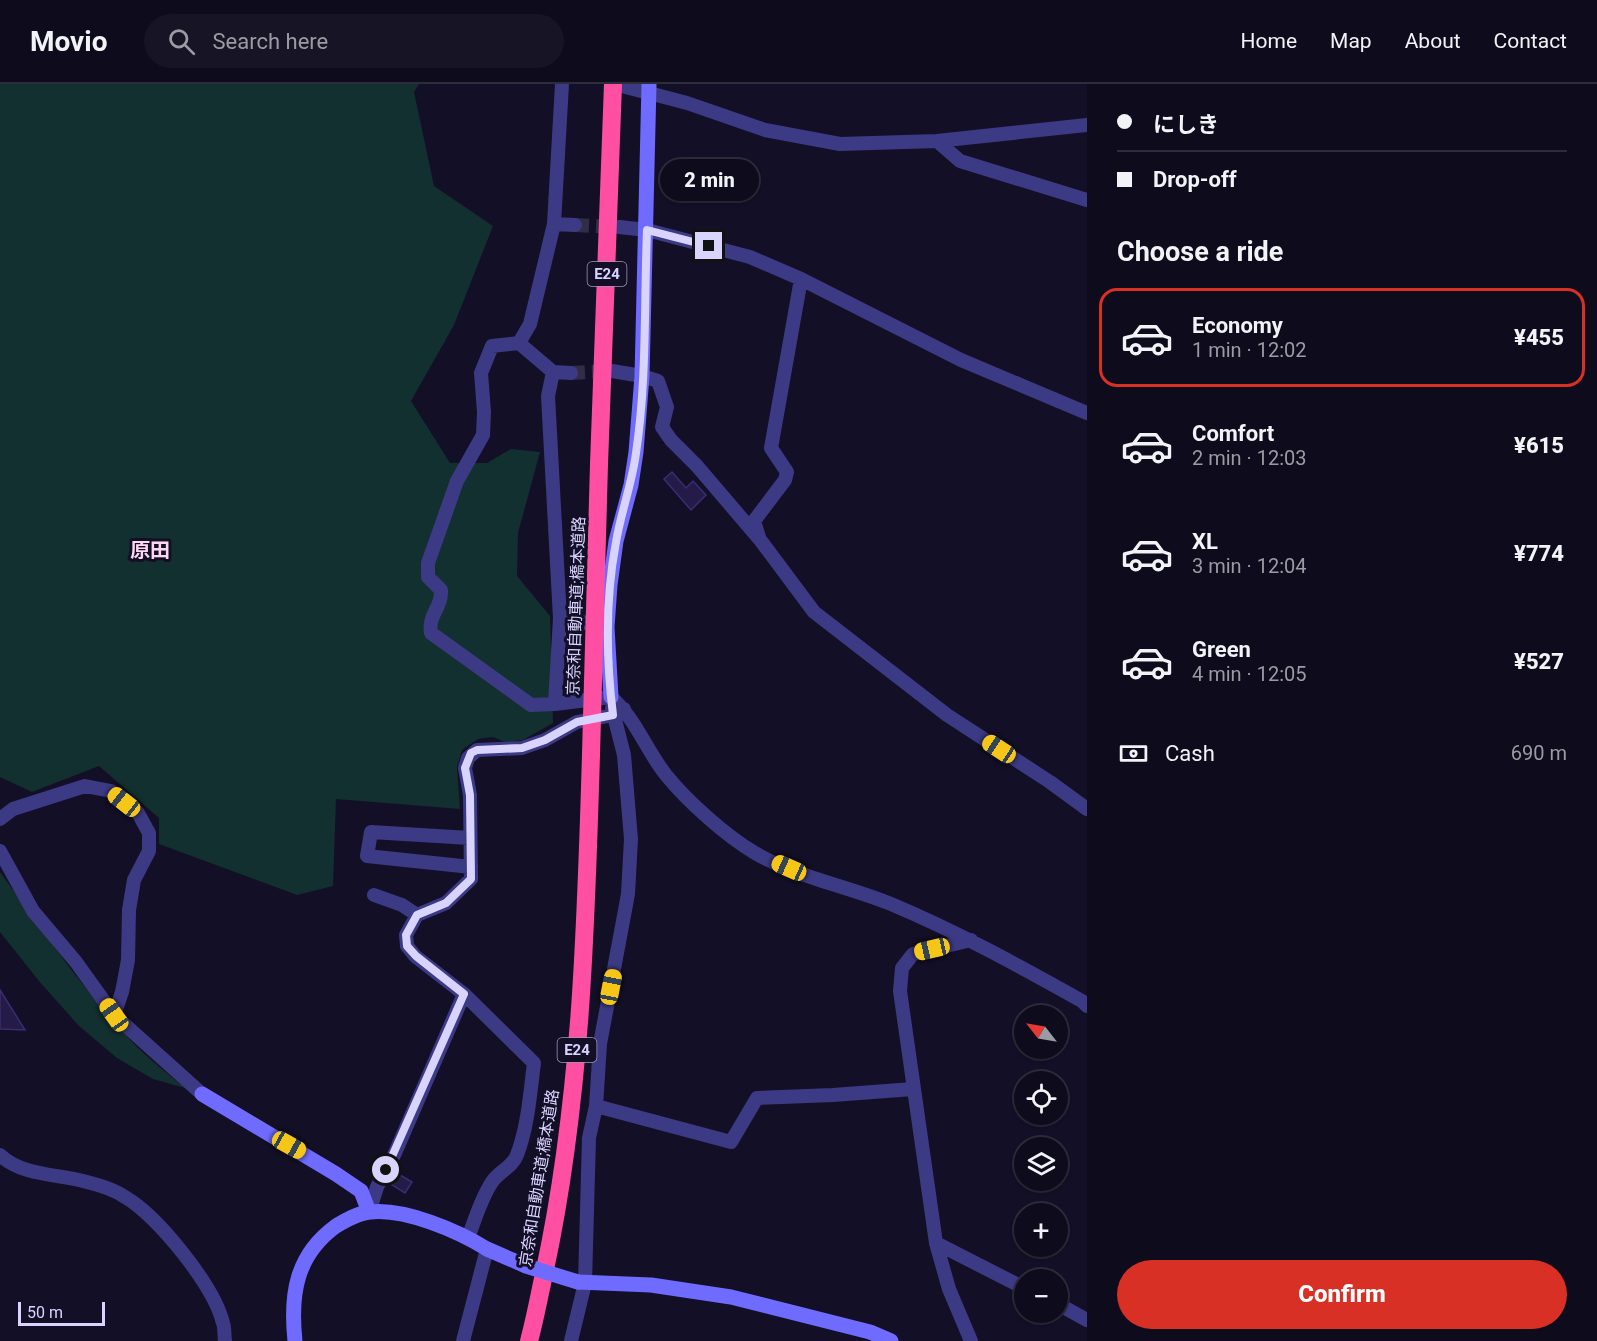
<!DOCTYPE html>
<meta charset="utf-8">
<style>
:root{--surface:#0e0b1c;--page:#171425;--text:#f1f3f6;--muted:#9b9ba3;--line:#2e2b3b;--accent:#d93025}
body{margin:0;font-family:Roboto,"Noto Sans JP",sans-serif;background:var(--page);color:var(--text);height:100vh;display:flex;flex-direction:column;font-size:22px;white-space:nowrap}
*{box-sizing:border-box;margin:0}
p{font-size:20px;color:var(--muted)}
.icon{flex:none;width:33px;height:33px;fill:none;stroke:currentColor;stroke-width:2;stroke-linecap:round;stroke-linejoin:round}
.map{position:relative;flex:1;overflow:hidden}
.drawer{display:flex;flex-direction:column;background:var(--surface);width:510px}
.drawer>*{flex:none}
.top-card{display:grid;align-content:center;height:132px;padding:0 30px;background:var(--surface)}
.needle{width:39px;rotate:301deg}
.controls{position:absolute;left:1014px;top:921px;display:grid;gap:12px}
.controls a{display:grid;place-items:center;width:54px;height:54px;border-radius:50%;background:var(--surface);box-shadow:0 2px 4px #0004,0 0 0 2px var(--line);font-size:30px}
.scale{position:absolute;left:18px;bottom:15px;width:87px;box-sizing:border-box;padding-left:6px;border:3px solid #d9d4ff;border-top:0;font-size:16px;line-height:21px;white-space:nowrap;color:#d9d4ff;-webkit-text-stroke:4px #130f26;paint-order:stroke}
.end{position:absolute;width:27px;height:27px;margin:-14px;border:8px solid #d9d4ff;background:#111;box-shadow:0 0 0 3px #111}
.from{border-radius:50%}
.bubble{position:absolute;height:42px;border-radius:21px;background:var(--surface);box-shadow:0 2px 4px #0004,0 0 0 2px var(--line);font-size:20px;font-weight:800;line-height:42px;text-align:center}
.car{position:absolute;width:18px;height:36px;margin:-18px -9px;border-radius:8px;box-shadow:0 0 4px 2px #0007;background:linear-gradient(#f5c518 24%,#345 0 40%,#f5c518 0 76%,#345 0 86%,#f5c518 0)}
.top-card b{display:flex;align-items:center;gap:21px;height:57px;font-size:22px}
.top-card b+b{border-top:2px solid var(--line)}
.top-card i{width:15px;height:15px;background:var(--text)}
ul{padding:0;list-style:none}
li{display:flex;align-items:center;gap:18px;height:99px;margin:0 12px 9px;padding:0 18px;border:3px solid transparent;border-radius:18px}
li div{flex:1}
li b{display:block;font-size:22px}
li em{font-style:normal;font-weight:800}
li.active{border-color:var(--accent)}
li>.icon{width:54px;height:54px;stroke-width:1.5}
h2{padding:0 30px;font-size:27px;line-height:72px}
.pay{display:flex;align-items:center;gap:15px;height:66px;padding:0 30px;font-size:22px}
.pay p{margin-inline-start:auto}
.cta{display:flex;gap:12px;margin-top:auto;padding:12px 30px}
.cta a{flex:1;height:69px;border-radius:36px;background:var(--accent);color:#fff;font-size:24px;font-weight:800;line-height:69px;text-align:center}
header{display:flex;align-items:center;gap:36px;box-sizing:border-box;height:84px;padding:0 30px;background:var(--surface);border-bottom:2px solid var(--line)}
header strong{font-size:28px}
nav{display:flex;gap:33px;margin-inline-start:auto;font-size:21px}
.search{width:420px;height:54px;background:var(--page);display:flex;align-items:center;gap:15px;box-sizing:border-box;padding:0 21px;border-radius:33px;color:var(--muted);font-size:22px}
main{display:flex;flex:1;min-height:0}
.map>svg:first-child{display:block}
.green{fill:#12302f}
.building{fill:#241b47;stroke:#3b2d73;stroke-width:1.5}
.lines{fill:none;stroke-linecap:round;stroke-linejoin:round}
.street-tunnel{stroke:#312d47;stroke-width:14;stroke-dasharray:14 7;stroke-linecap:butt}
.street{stroke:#3d3a85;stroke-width:14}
.secondary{stroke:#6f6bff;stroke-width:15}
.highway{stroke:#ff4fa3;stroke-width:18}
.secondary-bridge{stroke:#6f6bff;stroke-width:15}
.highway-bridge{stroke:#ff4fa3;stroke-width:18}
.route{stroke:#d9d4ff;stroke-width:8}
.labels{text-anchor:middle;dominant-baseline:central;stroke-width:6;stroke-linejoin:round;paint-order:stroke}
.shield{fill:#130f26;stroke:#9e99be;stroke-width:1.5}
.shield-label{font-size:15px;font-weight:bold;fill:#d9d4ff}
.street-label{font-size:16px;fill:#d9d4ff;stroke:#130f26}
.quarter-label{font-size:20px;font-weight:bold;fill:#ffd6f0;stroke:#130f26}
</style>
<header>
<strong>Movio</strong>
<div class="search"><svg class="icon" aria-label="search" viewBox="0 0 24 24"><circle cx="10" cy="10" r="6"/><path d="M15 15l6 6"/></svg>Search here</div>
<nav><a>Home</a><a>Map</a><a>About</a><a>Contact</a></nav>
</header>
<main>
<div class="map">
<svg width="1087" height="1257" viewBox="0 0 1087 1257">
<rect width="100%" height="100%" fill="#130f26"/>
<path class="green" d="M0,0H419L414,8L434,102L493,142L454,241L411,317L450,379H487L511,365L540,368L518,449L517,492L550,532L553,639L523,656L505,658L493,653L478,655L462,666L457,683L460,725L336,715L333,802L297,811L159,760V734L99,682L32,708L0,693Z
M0,788C39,841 76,896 120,945C139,967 162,985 185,1004L153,995L117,974L79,942L39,897L0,848Z"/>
<path class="building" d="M672,388L686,404L693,397L706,411L691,426L664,395Z
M0,906L25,946L0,945Z
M395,1088L412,1098L405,1109L389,1099Z"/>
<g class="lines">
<path class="street-tunnel" d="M575,141L615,143
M571,289L610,287"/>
<path class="street" d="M622,2L687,19L765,46L840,60L937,57L1087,41
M937,57L960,77L1087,116
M554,140L575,141
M619,143L647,146L750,173L801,195L961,276L1087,329
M519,259L530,240L554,140L562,0
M612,287L642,292L658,297L667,323L662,343L671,356L697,382L761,457L814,528L947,631L1050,698L1087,725
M553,288L548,312L560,534L555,620
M571,289L553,288L519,259L492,262L481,289L484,328L483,351L457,397L428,479V493L441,506C442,525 428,529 431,549L531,621L555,620L611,613C636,635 646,666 666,691C687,717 726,752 755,769C796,793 847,802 891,820C958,848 1019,882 1082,917L1087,922
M759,453L754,437L785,396L787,388L771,364L801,195
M560,534L602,542
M0,735L13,725L85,702L111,707L138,729L149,749V767L134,796L129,826L128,876L122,908L114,931
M470,754L371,748L367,772L471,783
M0,767L33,827L76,878L114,931L202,1010
M374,811L402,821L417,831
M596,1022L731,1058L757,1014L833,1011L913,1005
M0,1071C22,1092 59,1090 87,1098C99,1101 115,1106 125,1113C158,1132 214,1202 223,1239C225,1244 224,1251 225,1257
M369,1128L377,1103L395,1069L464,910
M468,1154C475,1136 481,1114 492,1098C499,1087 512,1084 517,1071C528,1042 530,1010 534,979L464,910L415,872L407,862L406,851L417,831L446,819L471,795L470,711L465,684L468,674L477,666L522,664L545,656L577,638L613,631L624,625
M936,1159L1024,1204
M1058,1220L1087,1236
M463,1257L487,1165
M571,1257L585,1199L589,1054L596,1022L600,960L628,810L631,755L624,671L612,624
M971,1257L949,1205L936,1159L900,907L902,884L913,870L971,856"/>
<path class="secondary" d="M611,613L607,543L610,501L616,457L631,401L636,368L642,292L649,0
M202,1010L336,1090L361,1107L369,1128
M578,1198L651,1201L731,1213L870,1248L891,1257
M295,1257C290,1210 296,1171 336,1142C346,1136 358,1129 370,1128C405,1124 458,1147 487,1165"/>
<path class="highway" d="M599,380L613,0
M529,1257C535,1235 539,1213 544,1190C581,1020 586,844 591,670"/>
<path class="secondary-bridge" d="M487,1165L526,1182L578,1198"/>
<path class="highway-bridge" d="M591,670L599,380"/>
</g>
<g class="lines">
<path class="route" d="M386,1086L464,910L416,872L407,862L406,851L417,831L446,819L471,795L470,711L465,684L471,669L477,666L522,664L545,656L577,638L613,631C606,574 605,516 616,458C621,428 632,400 636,369C647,296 644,220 647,146L709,162"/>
</g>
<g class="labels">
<g class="shield">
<rect x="587.5" y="178" width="39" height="24" rx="4.5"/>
<rect x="557.5" y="954" width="39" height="24" rx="4.5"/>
</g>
<g class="shield-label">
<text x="607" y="190">E24</text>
<text x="577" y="966">E24</text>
</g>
<g class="street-label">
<text transform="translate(576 522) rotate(-88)">京奈和自動車道;橋本道路</text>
<text transform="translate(539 1094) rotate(-81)">京奈和自動車道;橋本道路</text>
</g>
<g class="quarter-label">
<text x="150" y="466">原田</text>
</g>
</g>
</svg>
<div class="controls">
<a><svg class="needle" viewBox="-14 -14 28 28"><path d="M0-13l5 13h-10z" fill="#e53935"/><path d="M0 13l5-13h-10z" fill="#9b9ba3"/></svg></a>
<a><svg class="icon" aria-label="locate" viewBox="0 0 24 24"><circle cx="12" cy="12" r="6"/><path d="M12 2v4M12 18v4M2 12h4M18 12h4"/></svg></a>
<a><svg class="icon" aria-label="layers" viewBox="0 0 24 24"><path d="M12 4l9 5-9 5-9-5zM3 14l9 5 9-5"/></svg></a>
<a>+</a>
<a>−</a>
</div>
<div class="scale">50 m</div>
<i class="end from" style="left:386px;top:1086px"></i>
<i class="end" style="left:709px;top:162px"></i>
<div class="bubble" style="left:660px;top:75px;width:99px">2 min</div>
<i class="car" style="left:999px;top:665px;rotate:303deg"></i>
<i class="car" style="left:124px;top:718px;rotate:308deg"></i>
<i class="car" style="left:789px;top:784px;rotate:294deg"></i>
<i class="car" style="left:932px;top:865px;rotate:257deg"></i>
<i class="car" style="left:611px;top:903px;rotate:11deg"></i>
<i class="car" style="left:114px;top:931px;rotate:325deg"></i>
<i class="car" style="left:289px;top:1061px;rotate:119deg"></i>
</div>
<section class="drawer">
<div class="top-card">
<b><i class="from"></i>にしき</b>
<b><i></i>Drop-off</b>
</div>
<h2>Choose a ride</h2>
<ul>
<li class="active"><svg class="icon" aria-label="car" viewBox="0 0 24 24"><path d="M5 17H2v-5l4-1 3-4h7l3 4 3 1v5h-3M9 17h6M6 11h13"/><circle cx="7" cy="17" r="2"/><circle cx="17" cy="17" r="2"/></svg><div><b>Economy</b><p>1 min · 12:02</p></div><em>¥455</em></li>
<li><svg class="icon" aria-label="car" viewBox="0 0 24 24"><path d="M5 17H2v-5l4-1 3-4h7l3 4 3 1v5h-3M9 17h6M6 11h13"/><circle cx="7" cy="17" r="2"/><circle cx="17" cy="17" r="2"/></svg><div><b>Comfort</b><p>2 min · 12:03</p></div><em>¥615</em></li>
<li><svg class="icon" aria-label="car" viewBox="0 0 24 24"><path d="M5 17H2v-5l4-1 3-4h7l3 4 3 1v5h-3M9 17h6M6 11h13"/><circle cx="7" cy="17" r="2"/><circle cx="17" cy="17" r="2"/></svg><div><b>XL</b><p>3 min · 12:04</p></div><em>¥774</em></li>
<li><svg class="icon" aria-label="car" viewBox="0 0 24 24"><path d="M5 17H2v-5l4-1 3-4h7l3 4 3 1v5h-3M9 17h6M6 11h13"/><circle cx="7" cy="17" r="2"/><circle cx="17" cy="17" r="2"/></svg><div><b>Green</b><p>4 min · 12:05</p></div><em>¥527</em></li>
</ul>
<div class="pay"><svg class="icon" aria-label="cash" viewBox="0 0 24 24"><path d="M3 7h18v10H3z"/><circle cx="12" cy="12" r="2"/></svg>Cash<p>690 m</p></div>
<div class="cta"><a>Confirm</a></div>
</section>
</main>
